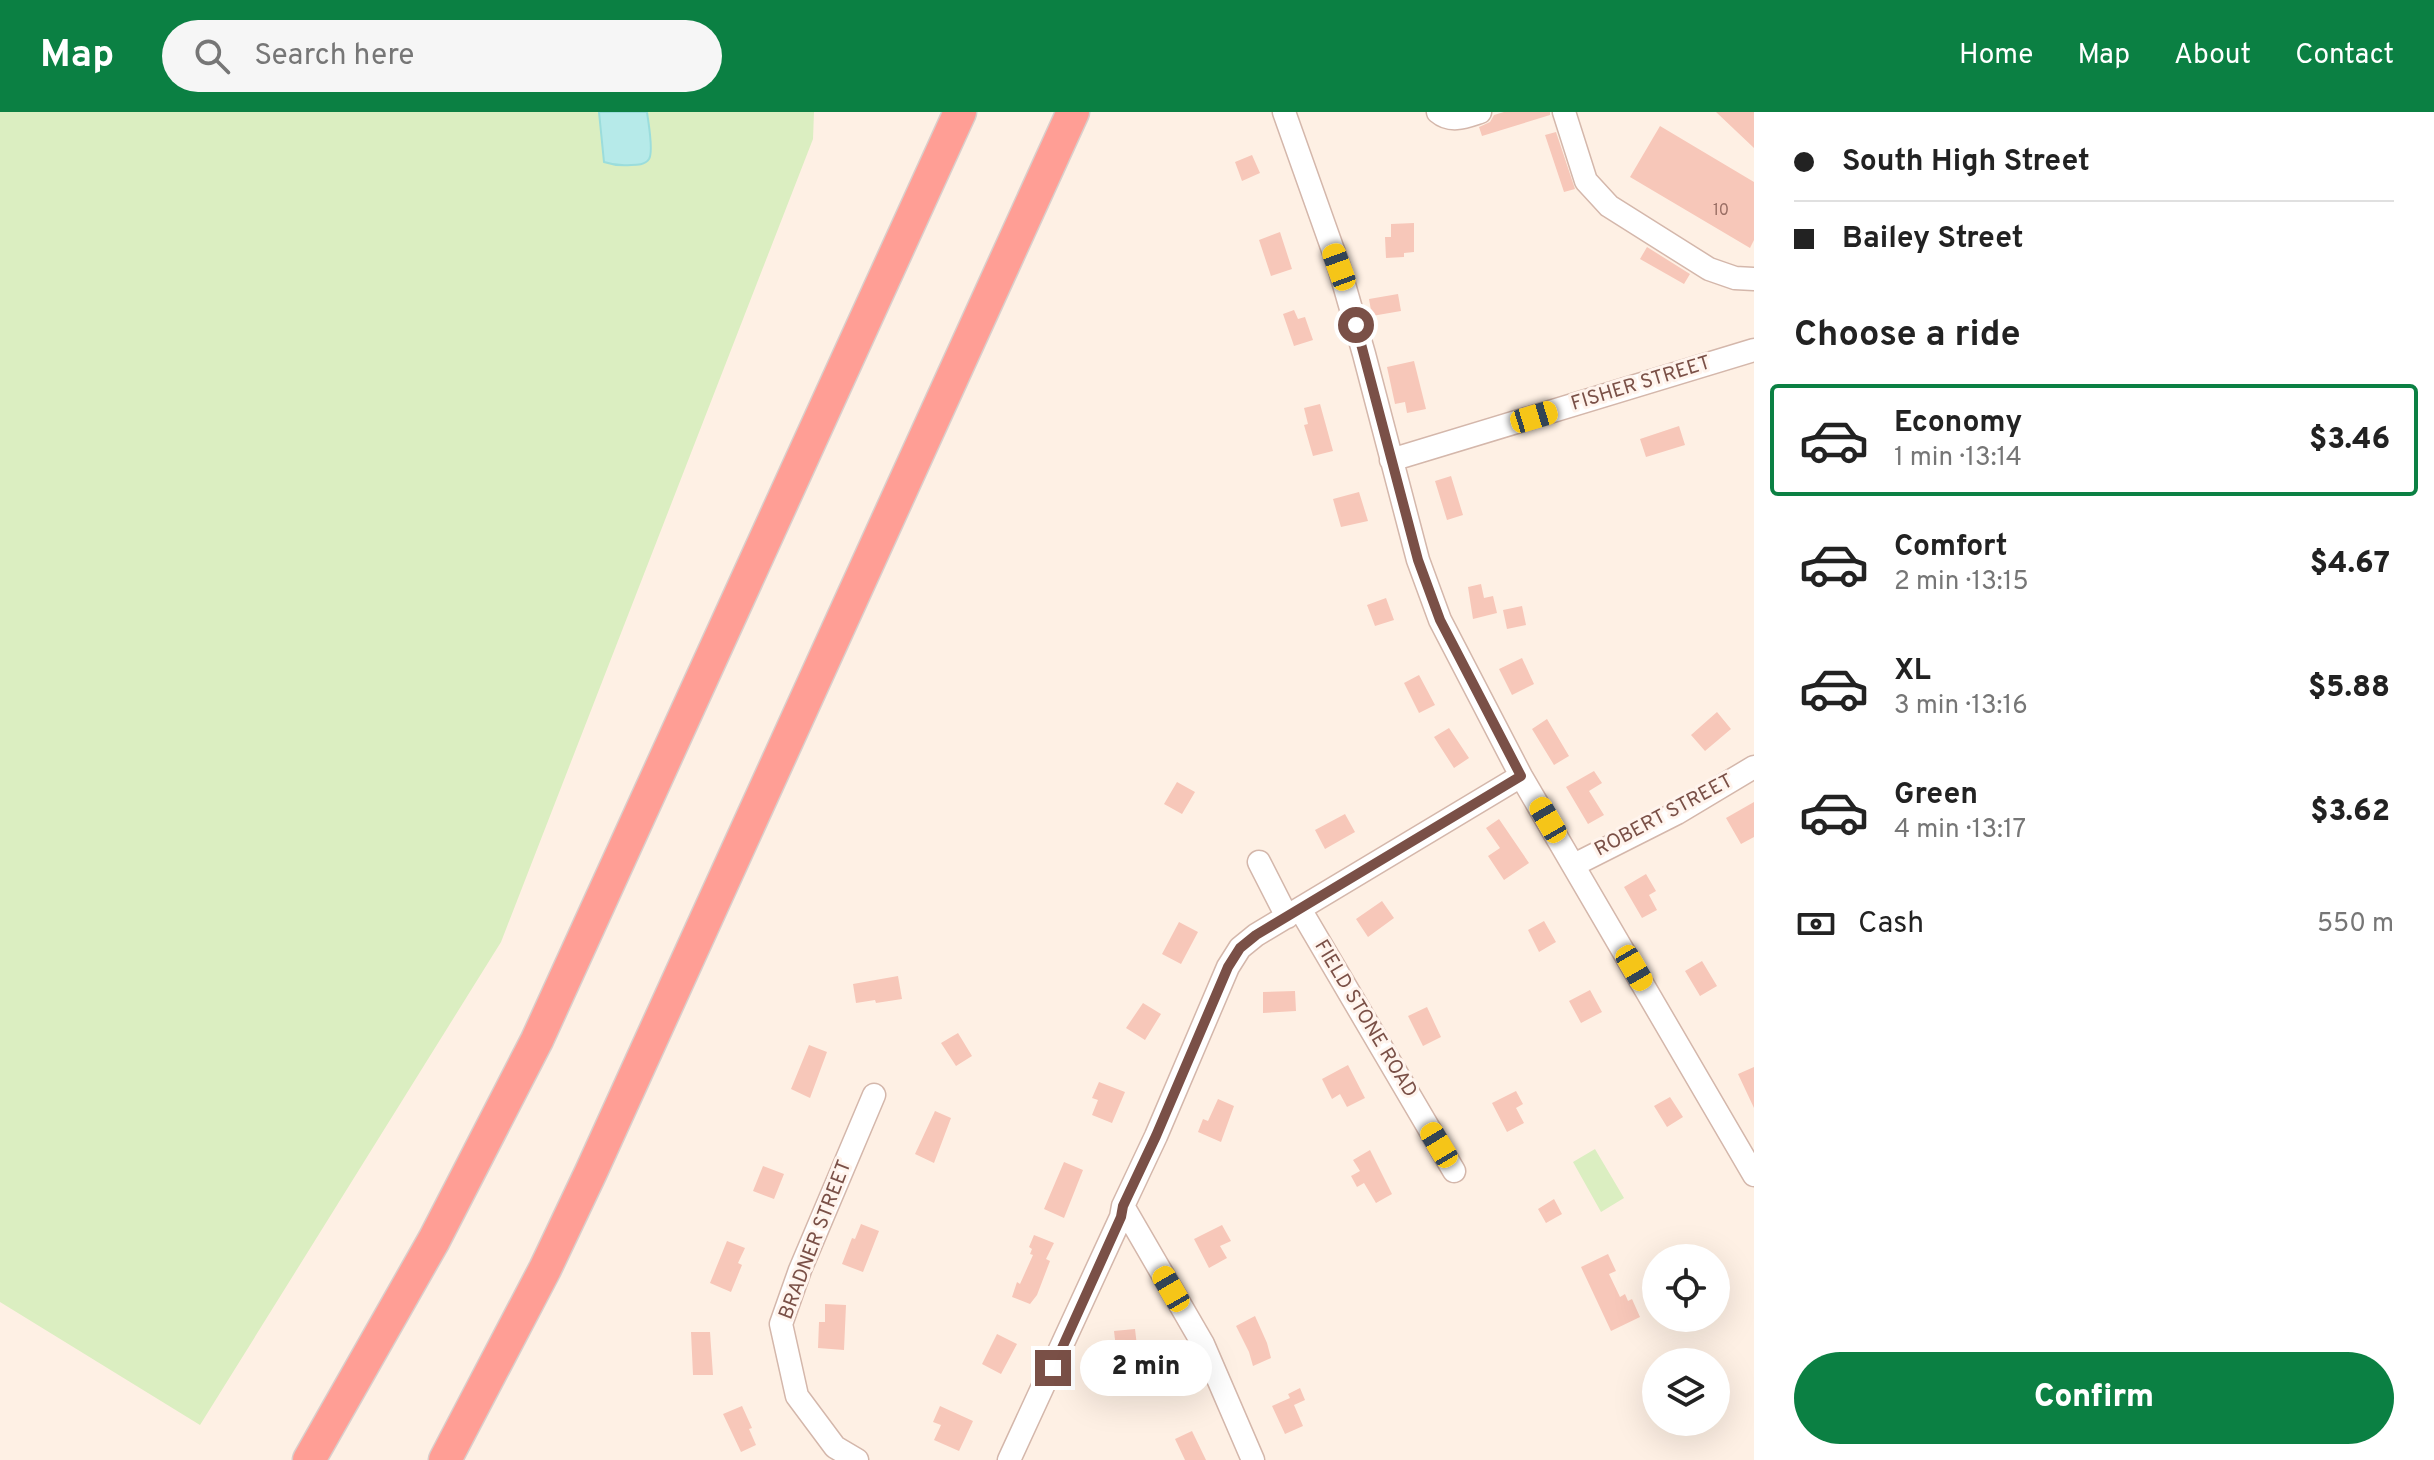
<!DOCTYPE html>
<meta charset="utf-8">
<style>
:root{--surface:#fff;--page:#f6f6f6;--text:#222;--muted:#767676;--line:#e0e0e0;--accent:#0b8043}
body{margin:0;font-family:Overpass,sans-serif;background:var(--page);color:var(--text);height:100vh;display:flex;flex-direction:column;font-size:30px;white-space:nowrap}
*{box-sizing:border-box;margin:0}
p{font-size:26px;color:var(--muted)}
.icon{flex:none;width:44px;height:44px;fill:none;stroke:currentColor;stroke-width:2;stroke-linecap:round;stroke-linejoin:round}
.map{position:relative;flex:1;overflow:hidden}
.sheet{display:flex;flex-direction:column;background:var(--surface);width:680px}
.sheet>*{flex:none}
.guide{display:grid;align-content:center;height:176px;padding:0 40px;background:var(--surface)}
.fabs{position:absolute;left:1642px;top:1132px;display:grid;gap:16px}
.fabs a{display:grid;place-items:center;width:88px;height:88px;border-radius:50%;background:var(--surface);box-shadow:0 8px 32px #0002;font-size:40px}
.end{position:absolute;width:36px;height:36px;margin:-18px;border:10px solid #7a5047;background:#fff;box-shadow:0 0 0 4px #fff}
.from{border-radius:50%}
.bubble{position:absolute;height:56px;border-radius:28px;background:var(--surface);box-shadow:0 8px 32px #0002;font-size:26px;font-weight:800;line-height:56px;text-align:center}
.car{position:absolute;width:24px;height:48px;margin:-24px -12px;border-radius:10px;box-shadow:0 0 6px 2px #0007;background:linear-gradient(#f5c518 24%,#345 0 40%,#f5c518 0 76%,#345 0 86%,#f5c518 0)}
.guide b{display:flex;align-items:center;gap:28px;height:76px;font-size:30px}
.guide b+b{border-top:2px solid var(--line)}
.guide i{width:20px;height:20px;background:var(--text)}
ul{padding:0;list-style:none}
li{display:flex;align-items:center;gap:24px;height:112px;margin:0 16px 12px;padding:0 24px;border:4px solid transparent;border-radius:8px}
li div{flex:1}
li b{display:block;font-size:30px}
li em{font-style:normal;font-weight:800}
li.on{border-color:var(--accent)}
li>.icon{width:72px;height:72px;stroke-width:1.5}
h2{padding:0 40px;font-size:36px;line-height:96px}
.pay{display:flex;align-items:center;gap:20px;height:88px;padding:0 40px;font-size:30px}
.pay p{margin-inline-start:auto}
.button{display:flex;gap:16px;margin-top:auto;padding:16px 40px}
.button a{flex:1;height:92px;border-radius:48px;background:var(--accent);color:#fff;font-size:32px;font-weight:800;line-height:92px;text-align:center}
header{display:flex;align-items:center;gap:48px;box-sizing:border-box;height:112px;padding:0 40px;background:var(--accent);color:#fff}
header strong{font-size:38px}
nav{display:flex;gap:44px;margin-inline-start:auto;font-size:28px}
.search{width:560px;height:72px;background:var(--page);display:flex;align-items:center;gap:20px;box-sizing:border-box;padding:0 28px;border-radius:44px;color:var(--muted);font-size:30px}
main{display:flex;flex:1;min-height:0}
.map>svg:first-child{display:block}
.green{fill:#dbeec1}
.water{fill:#b6eae9;stroke:#9bdddc;stroke-width:2}
.building{fill:#f7c7b9}
.lines{fill:none;stroke-linecap:round;stroke-linejoin:round}
.minor-casing{stroke:#d4b7ab;stroke-width:25}
.highway-casing{stroke:#dacecb;stroke-width:35}
.minor{stroke:#fff;stroke-width:22}
.highway{stroke:#ff9e95;stroke-width:32}
.route{stroke:#7a5047;stroke-width:10}
.labels{text-anchor:middle;dominant-baseline:central;stroke-width:6;stroke-linejoin:round;paint-order:stroke}
.number-label{font-size:16px;fill:#996e64}
.street-label{font-size:20px;fill:#7a5047;stroke:#fff4ed}
</style>
<header>
<strong>Map</strong>
<div class="search"><svg class="icon" aria-label="search" viewBox="0 0 24 24"><circle cx="10" cy="10" r="6"/><path d="M15 15l6 6"/></svg>Search here</div>
<nav><a>Home</a><a>Map</a><a>About</a><a>Contact</a></nav>
</header>
<main>
<div class="map">
<svg width="1754" height="1348" viewBox="0 0 1754 1348">
<rect width="100%" height="100%" fill="#fef0e4"/>
<path class="green" d="M0,0H814L813,27L501,830L200,1313L0,1190Z
M1595,1037L1624,1086L1601,1100L1573,1050Z"/>
<path class="water" d="M647,0C648,9 654,39 649,47C645,53 637,53 631,53C621,54 613,53 604,50L599,0Z"/>
<path class="building" d="M1504,0H1550V3L1482,24L1479,15L1490,10L1494,3Z
M1716,0H1754V36Z
M1660,14L1754,70V128L1750,136L1630,65Z
M1556,20L1575,77L1564,80L1545,23Z
M1252,43L1260,61L1242,69L1235,50Z
M1414,111V140L1404,141V145L1386,146L1385,125H1391V112Z
M1280,120L1292,157L1271,164L1259,128Z
M1647,135L1690,162L1684,172L1640,147Z
M1398,182L1401,199L1372,204L1369,187Z
M1294,198L1298,207L1305,205L1313,228L1294,234L1283,202Z
M1414,249L1426,297L1407,301L1405,290L1395,292L1387,255Z
M1320,292L1333,339L1313,344L1304,313L1308,312L1304,296Z
M1679,314L1685,333L1646,345L1640,327Z
M1451,364L1463,403L1447,408L1435,369Z
M1359,380L1368,409L1341,415L1333,387Z
M1481,472L1484,486L1493,484L1497,501L1473,507L1468,475Z
M1386,486L1394,508L1375,514L1367,493Z
M1522,494L1526,513L1507,517L1503,498Z
M1522,546L1534,572L1512,583L1499,557Z
M1419,563L1435,593L1419,601L1404,571Z
M1717,600L1731,617L1705,639L1691,623Z
M1547,607L1569,644L1554,653L1532,617Z
M1449,616L1469,646L1454,656L1434,625Z
M1594,659L1602,671L1589,679L1604,703L1588,712L1566,675Z
M1177,670L1195,680L1182,702L1164,692Z
M1754,690V725L1741,732L1726,706Z
M1345,702L1355,720L1325,737L1315,718Z
M1499,707L1529,751L1504,768L1488,744L1500,736L1486,716Z
M1646,762L1656,779L1649,783L1657,798L1642,806L1624,775Z
M1382,789L1394,806L1368,825L1356,807Z
M1544,809L1556,830L1539,840L1528,818Z
M1179,810L1198,820L1181,852L1162,842Z
M1702,849L1717,874L1700,884L1685,859Z
M898,864L902,887L876,891L875,888L856,891L853,872Z
M1590,878L1602,900L1581,911L1569,889Z
M1295,879L1296,899L1263,901V880Z
M1143,891L1161,902L1145,928L1126,916Z
M1427,895L1441,925L1423,934L1408,904Z
M958,921L972,944L956,954L941,931Z
M809,933L827,940L810,986L791,977Z
M1348,953L1365,986L1347,995L1340,982L1332,987L1322,967Z
M1754,955V996L1738,962Z
M1099,970L1125,980L1112,1011L1092,1003L1098,988L1092,986Z
M1516,979L1523,992L1516,996L1524,1011L1507,1020L1492,991Z
M1670,985L1683,1005L1667,1015L1654,994Z
M1218,987L1234,994L1221,1030L1198,1020L1203,1007L1208,1009Z
M935,999L951,1006L934,1051L915,1042Z
M1370,1038L1392,1082L1376,1091L1364,1071L1357,1075L1351,1064L1360,1059L1353,1048Z
M1064,1050L1083,1058L1064,1106L1044,1097Z
M763,1054L784,1062L774,1087L753,1079Z
M1554,1087L1562,1102L1546,1111L1538,1097Z
M861,1112L879,1119L863,1160L842,1152L852,1126L855,1127Z
M1222,1113L1231,1129L1220,1134L1227,1146L1209,1156L1194,1127Z
M1034,1123L1054,1131L1046,1147L1050,1149L1037,1183L1030,1192L1012,1185L1017,1170L1020,1172L1033,1143L1030,1142L1032,1137L1029,1135Z
M727,1129L745,1136L738,1151L742,1153L731,1180L710,1171Z
M1608,1142L1616,1159L1609,1162L1620,1185L1625,1182L1628,1189L1632,1187L1640,1205L1611,1219L1581,1155Z
M825,1192L846,1193L844,1238L818,1236L819,1210H825Z
M1255,1204L1267,1231L1271,1246L1253,1254L1249,1240L1236,1214Z
M1135,1217L1137,1234L1116,1236L1114,1219Z
M691,1220H710L713,1263H693Z
M997,1222L1017,1232L1001,1262L982,1252Z
M1106,1240L1118,1246L1113,1258L1118,1260L1109,1281L1085,1271L1094,1250L1101,1253Z
M1300,1276L1305,1288L1294,1293L1303,1314L1285,1322L1272,1294L1290,1286L1288,1282Z
M742,1294L752,1316L749,1317L756,1333L741,1340L723,1302Z
M940,1294L973,1309L959,1339L934,1328L941,1313L933,1310Z
M1192,1319L1206,1348H1185L1175,1327Z"/>
<g class="lines">
<g class="minor-casing">
<path id="minor" d="M1284,0L1339,155L1364,242L1418,448L1440,508L1521,664L1754,1063
M1438,0C1451,11 1465,5 1480,0
M1564,0L1586,69L1609,94L1709,157L1735,166L1754,167
M1391,348L1754,238
M1259,750L1287,805
M1574,753L1677,701L1754,655
M1300,797L1454,1059
M1123,1094L1203,1232L1253,1348
M857,1348L835,1335L797,1284L781,1212L800,1158L874,983
M1009,1348L1121,1105L1123,1094L1156,1024L1228,855L1240,836L1256,823L1521,664"/>
</g>
<g class="highway-casing">
<path id="highway" d="M309,1348L434,1128L537,928L960,0
M445,1348L545,1157L591,1060L1073,0"/>
</g>
<use href="#minor" class="minor"/>
<use href="#highway" class="highway"/>
</g>
<g class="lines">
<path class="route" d="M1053,1256L1121,1105L1123,1094L1156,1024L1228,855L1240,836L1256,823L1521,664L1440,508L1418,448L1356,213"/>
</g>
<g class="labels">
<g class="number-label">
<text x="1721" y="99">10</text>
</g>
<g class="street-label">
<text transform="translate(1641 272) rotate(-17)">FISHER STREET</text>
<text transform="translate(1664 704) rotate(-28)">ROBERT STREET</text>
<text transform="translate(1365 907) rotate(59)">FIELD STONE ROAD</text>
<text transform="translate(816 1128) rotate(-69)">BRADNER STREET</text>
</g>
</g>
</svg>
<div class="fabs">
<a><svg class="icon" aria-label="locate" viewBox="0 0 24 24"><circle cx="12" cy="12" r="6"/><path d="M12 2v4M12 18v4M2 12h4M18 12h4"/></svg></a>
<a><svg class="icon" aria-label="layers" viewBox="0 0 24 24"><path d="M12 4l9 5-9 5-9-5zM3 14l9 5 9-5"/></svg></a>
</div>
<i class="end from" style="left:1356px;top:213px"></i>
<i class="end" style="left:1053px;top:1256px"></i>
<div class="bubble" style="left:1080px;top:1228px;width:132px">2 min</div>
<i class="car" style="left:1339px;top:155px;rotate:340deg"></i>
<i class="car" style="left:1534px;top:305px;rotate:73deg"></i>
<i class="car" style="left:1548px;top:708px;rotate:330deg"></i>
<i class="car" style="left:1634px;top:856px;rotate:150deg"></i>
<i class="car" style="left:1439px;top:1033px;rotate:329deg"></i>
<i class="car" style="left:1171px;top:1177px;rotate:330deg"></i>
</div>
<section class="sheet">
<div class="guide">
<b><i class="from"></i>South High Street</b>
<b><i></i>Bailey Street</b>
</div>
<h2>Choose a ride</h2>
<ul>
<li class="on"><svg class="icon" aria-label="car" viewBox="0 0 24 24"><path d="M5 17H2v-5l4-1 3-4h7l3 4 3 1v5h-3M9 17h6M6 11h13"/><circle cx="7" cy="17" r="2"/><circle cx="17" cy="17" r="2"/></svg><div><b>Economy</b><p>1 min · 13:14</p></div><em>$3.46</em></li>
<li><svg class="icon" aria-label="car" viewBox="0 0 24 24"><path d="M5 17H2v-5l4-1 3-4h7l3 4 3 1v5h-3M9 17h6M6 11h13"/><circle cx="7" cy="17" r="2"/><circle cx="17" cy="17" r="2"/></svg><div><b>Comfort</b><p>2 min · 13:15</p></div><em>$4.67</em></li>
<li><svg class="icon" aria-label="car" viewBox="0 0 24 24"><path d="M5 17H2v-5l4-1 3-4h7l3 4 3 1v5h-3M9 17h6M6 11h13"/><circle cx="7" cy="17" r="2"/><circle cx="17" cy="17" r="2"/></svg><div><b>XL</b><p>3 min · 13:16</p></div><em>$5.88</em></li>
<li><svg class="icon" aria-label="car" viewBox="0 0 24 24"><path d="M5 17H2v-5l4-1 3-4h7l3 4 3 1v5h-3M9 17h6M6 11h13"/><circle cx="7" cy="17" r="2"/><circle cx="17" cy="17" r="2"/></svg><div><b>Green</b><p>4 min · 13:17</p></div><em>$3.62</em></li>
</ul>
<div class="pay"><svg class="icon" aria-label="cash" viewBox="0 0 24 24"><path d="M3 7h18v10H3z"/><circle cx="12" cy="12" r="2"/></svg>Cash<p>550 m</p></div>
<div class="button"><a>Confirm</a></div>
</section>
</main>
